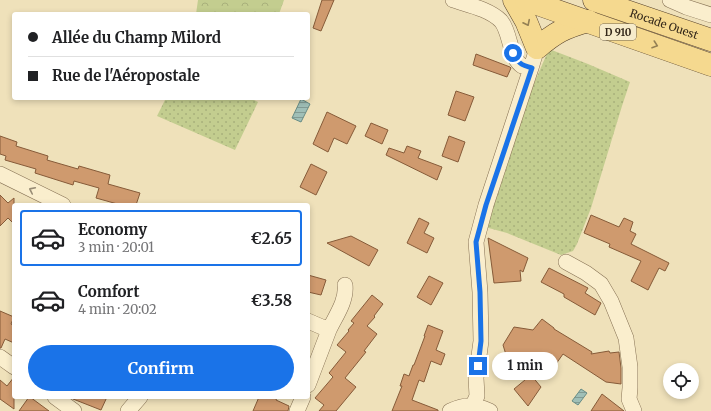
<!DOCTYPE html>
<meta charset="utf-8">
<style>
:root{--surface:#fff;--page:#f2f2f2;--text:#202124;--muted:#757577;--line:#e0e0e0;--accent:#1a73e8}
body{margin:0;font-family:Merriweather,serif;background:var(--page);color:var(--text);height:100vh;display:flex;flex-direction:column;font-size:15px;white-space:nowrap}
*{box-sizing:border-box;margin:0}
p{font-size:13px;color:var(--muted)}
.icon{flex:none;width:22px;height:22px;fill:none;stroke:currentColor;stroke-width:2;stroke-linecap:round;stroke-linejoin:round}
.map{position:relative;flex:1;overflow:hidden}
.drawer{position:absolute;left:12px;top:203px;width:298px;height:196px;display:flex;flex-direction:column;background:var(--surface);border-radius:4px;box-shadow:0 2px 6px #0003}
.drawer>*{flex:none}
.hud{position:absolute;left:12px;top:12px;width:298px;height:88px;border-radius:4px;box-shadow:0 2px 6px #0003;display:grid;align-content:center;height:88px;padding:0 16px;background:var(--surface)}
.controls{position:absolute;left:663px;top:363px;display:grid;gap:8px}
.controls a{display:grid;place-items:center;width:36px;height:36px;border-radius:50%;background:var(--surface);box-shadow:0 2px 6px #0003;font-size:20px}
.end{position:absolute;width:18px;height:18px;margin:-9px;border:5px solid #1a73e8;background:#fff;box-shadow:0 0 0 2px #fff}
.from{border-radius:50%}
.bubble{position:absolute;height:28px;border-radius:14px;background:var(--surface);box-shadow:0 2px 6px #0003;font-size:13px;font-weight:700;line-height:28px;text-align:center}
.hud b{display:flex;align-items:center;gap:14px;height:38px;font-size:15px}
.hud b+b{border-top:1px solid var(--line)}
.hud i{width:10px;height:10px;background:var(--text)}
ul{padding:7px 0 0;list-style:none}
li{display:flex;align-items:center;gap:12px;height:56px;margin:0 8px 6px;padding:0 8px;border:2px solid transparent;border-radius:4px}
li div{flex:1}
li b{display:block;font-size:15px}
li em{font-style:normal;font-weight:700}
li.active{border-color:var(--accent)}
li>.icon{width:36px;height:36px;stroke-width:1.5}
.cta{display:flex;gap:8px;margin-top:auto;padding:8px 16px}
.cta a{flex:1;height:46px;border-radius:24px;background:var(--accent);color:#fff;font-size:16px;font-weight:700;line-height:46px;text-align:center}
.map>svg:first-child{display:block}
.grass{fill:url(#grass-dots)}
.forest{fill:url(#forest-crowns)}
.water{fill:url(#water-rules);stroke:#678c85}
.building{fill:#cf9a6e;stroke:#865b39}
.lines{fill:none;stroke-linecap:round;stroke-linejoin:round}
.minor-casing{stroke:#867154;stroke-width:16}
.primary-casing{stroke:#533e29;stroke-width:23}
.minor{stroke:#faeecd;stroke-width:15}
.primary{stroke:#f5d98f;stroke-width:22}
.oneway{stroke:#948054}
.oneway2{stroke:#978b74}
.route{stroke:#1a73e8;stroke-width:5}
.labels{text-anchor:middle;dominant-baseline:central;stroke-width:4;stroke-linejoin:round;paint-order:stroke}
.shield{fill:#f6ebca;stroke:#6e624f;stroke-width:1}
.shield-label{font-size:10px;font-weight:bold;fill:#34281a}
.street-label{font-size:11px;fill:#34281a;stroke:#f6ebca}
</style>
<div class="map">
<svg width="711" height="411" viewBox="0 0 711 411">
<defs>
<pattern id="grass-dots" width="8" height="8" patternUnits="userSpaceOnUse"><rect width="8" height="8" fill="#c3cd8f"/><path d="M2 2h.1M6 6h.1" fill="none" stroke="#a8b07b" stroke-width="1.8" stroke-linecap="round"/></pattern>
<pattern id="forest-crowns" width="20" height="18" patternUnits="userSpaceOnUse"><rect width="20" height="18" fill="#c3cd8f"/><path d="M2 6a3 3 0 1 1 6 0M12 15a3 3 0 1 1 6 0" fill="none" stroke="#a8b07b"/></pattern>
<pattern id="water-rules" width="6" height="5" patternUnits="userSpaceOnUse"><rect width="6" height="5" fill="#9fbfb7"/><path d="M0 2.5h6" fill="none" stroke="#829b94"/></pattern>
</defs>
<rect width="100%" height="100%" fill="#efe1ba"/>
<path class="grass" d="M549,49L588,64L630,82L622,106L591,208L577,244L573,251L561,255L507,233L485,227L532,88Z
M166,98H250L258,102L235,150L157,116Z"/>
<path class="forest" d="M198,0H284L279,14H196Z"/>
<path class="water" d="M301,99L310,104L301,122L292,118Z
M581,389L587,393L578,405L572,401Z"/>
<path class="building" d="M322,0H334L321,31L313,28Z
M476,54L510,67L511,68L507,77L473,65Z
M456,91L474,97L465,121L448,115Z
M327,112L356,126L347,144L334,138L328,152L313,144Z
M371,123L388,130L382,144L365,136Z
M0,136L17,142L16,146L48,156L47,160L78,169L79,166L110,175L108,184L140,193L136,205H121L96,198L99,188L74,181L73,185L35,173L36,169L5,160L6,156L0,154Z
M449,136L465,142L458,162L442,156Z
M407,146L421,151L418,158L442,167L437,180L386,155L389,148L404,153Z
M311,164L327,172L316,195L300,187Z
M0,195L8,203L14,198V224L8,218L0,226Z
M591,215L619,227L624,218L633,222L630,231L636,234L631,244L669,263L665,271L659,268L648,290L631,281L641,261L609,247L610,244L584,233Z
M419,218L429,223L424,233L434,238L427,253L407,243Z
M351,236L378,250L369,266L327,243Z
M488,238L528,258L523,272L520,270L521,281L494,283Z
M549,268L588,288L585,293L601,303L595,315L564,297V294L541,282Z
M308,275L326,280L321,295L308,292Z
M429,276L443,283L431,305L417,297Z
M372,295L383,304L374,316L375,317L367,326L377,334L364,351L366,352L345,378L356,387L336,411H319L324,405L315,398L333,377L329,373L346,352L337,345L349,331L348,330L354,323L351,321Z
M0,311L14,317L11,324L14,326V343L5,339L1,348H0Z
M542,319L554,328V329L592,352L591,354L609,351L610,353L619,352L621,368V384L606,382L563,354L556,364L552,361L530,372L533,357L517,356L507,358L503,345L514,327L533,330Z
M428,325L443,331L436,350L445,354L441,365L431,361L424,382L419,380L412,400L438,410V411H392L402,386H400L404,374L409,376L413,365H414L425,336H424Z
M531,375L541,387L528,406L514,389Z
M14,377V409L0,399V380L7,386Z
M602,394L624,411H591Z
M29,397H30L49,411H19Z
M70,397H107L101,410L73,399Z
M259,397H277L276,400L289,406L288,411H253Z"/>
<g class="lines">
<g class="minor-casing">
<path id="minor" d="M453,0C468,5 489,9 501,21C511,33 509,57 522,66C525,67 529,67 531,68
M670,0L686,7L711,15
M0,174L63,205
M566,262L586,273L601,284L611,301L626,338L630,367V388L629,399L634,411
M308,321L329,330L308,385
M329,330C335,317 347,301 345,285
M0,357L14,367
M55,397L74,411
M473,405L477,396L476,378L481,341L480,292L476,242L486,205L531,68L537,48
M128,411L140,397
M297,411L303,397
M450,411C465,404 474,404 490,411"/>
</g>
<g class="primary-casing">
<g id="primary">
<path d="M514,0L526,21L537,48C556,32 564,28 588,21"/>
<path d="M526,0L711,65"/>
<path id="s1" d="M594,0L711,40"/>
</g>
</g>
<use href="#minor" class="minor"/>
<use href="#primary" class="primary"/>
</g>
<defs><path id="oneway-chevron" d="M-2-3.5L2.5 0L-2 3.5" fill="none" stroke-width="1.6" stroke-linecap="round" stroke-linejoin="round"/></defs>
<g class="oneway">
<use href="#oneway-chevron" transform="translate(527 23) rotate(64)"/>
<use href="#oneway-chevron" transform="translate(655 45) rotate(19)"/>
</g>
<use class="oneway2" href="#oneway-chevron" transform="translate(32 190) rotate(-154)"/>
<g class="lines">
<path class="route" d="M478,366L481,341L480,292L476,242L486,205L532,68C521,65 518,63 513,53"/>
</g>
<g class="labels">
<rect class="shield" x="600" y="24" width="36" height="16" rx="3"/>
<g class="shield-label">
<text x="618" y="32">D 910</text>
</g>
<g class="street-label">
<text stroke="none"><textPath href="#s1" startOffset="74">Rocade Ouest</textPath></text>
</g>
</g>
</svg>
<div class="controls">
<a><svg class="icon" aria-label="locate" viewBox="0 0 24 24"><circle cx="12" cy="12" r="6"/><path d="M12 2v4M12 18v4M2 12h4M18 12h4"/></svg></a>
</div>
<i class="end from" style="left:513px;top:53px"></i>
<i class="end" style="left:478px;top:366px"></i>
<div class="bubble" style="left:492px;top:352px;width:66px">1 min</div>
<div class="hud">
<b><i class="from"></i>Allée du Champ Milord</b>
<b><i></i>Rue de l'Aéropostale</b>
</div>
<section class="drawer">
<ul>
<li class="active"><svg class="icon" aria-label="car" viewBox="0 0 24 24"><path d="M5 17H2v-5l4-1 3-4h7l3 4 3 1v5h-3M9 17h6M6 11h13"/><circle cx="7" cy="17" r="2"/><circle cx="17" cy="17" r="2"/></svg><div><b>Economy</b><p>3 min · 20:01</p></div><em>€2.65</em></li>
<li><svg class="icon" aria-label="car" viewBox="0 0 24 24"><path d="M5 17H2v-5l4-1 3-4h7l3 4 3 1v5h-3M9 17h6M6 11h13"/><circle cx="7" cy="17" r="2"/><circle cx="17" cy="17" r="2"/></svg><div><b>Comfort</b><p>4 min · 20:02</p></div><em>€3.58</em></li>
</ul>
<div class="cta"><a>Confirm</a></div>
</section>
</div>
